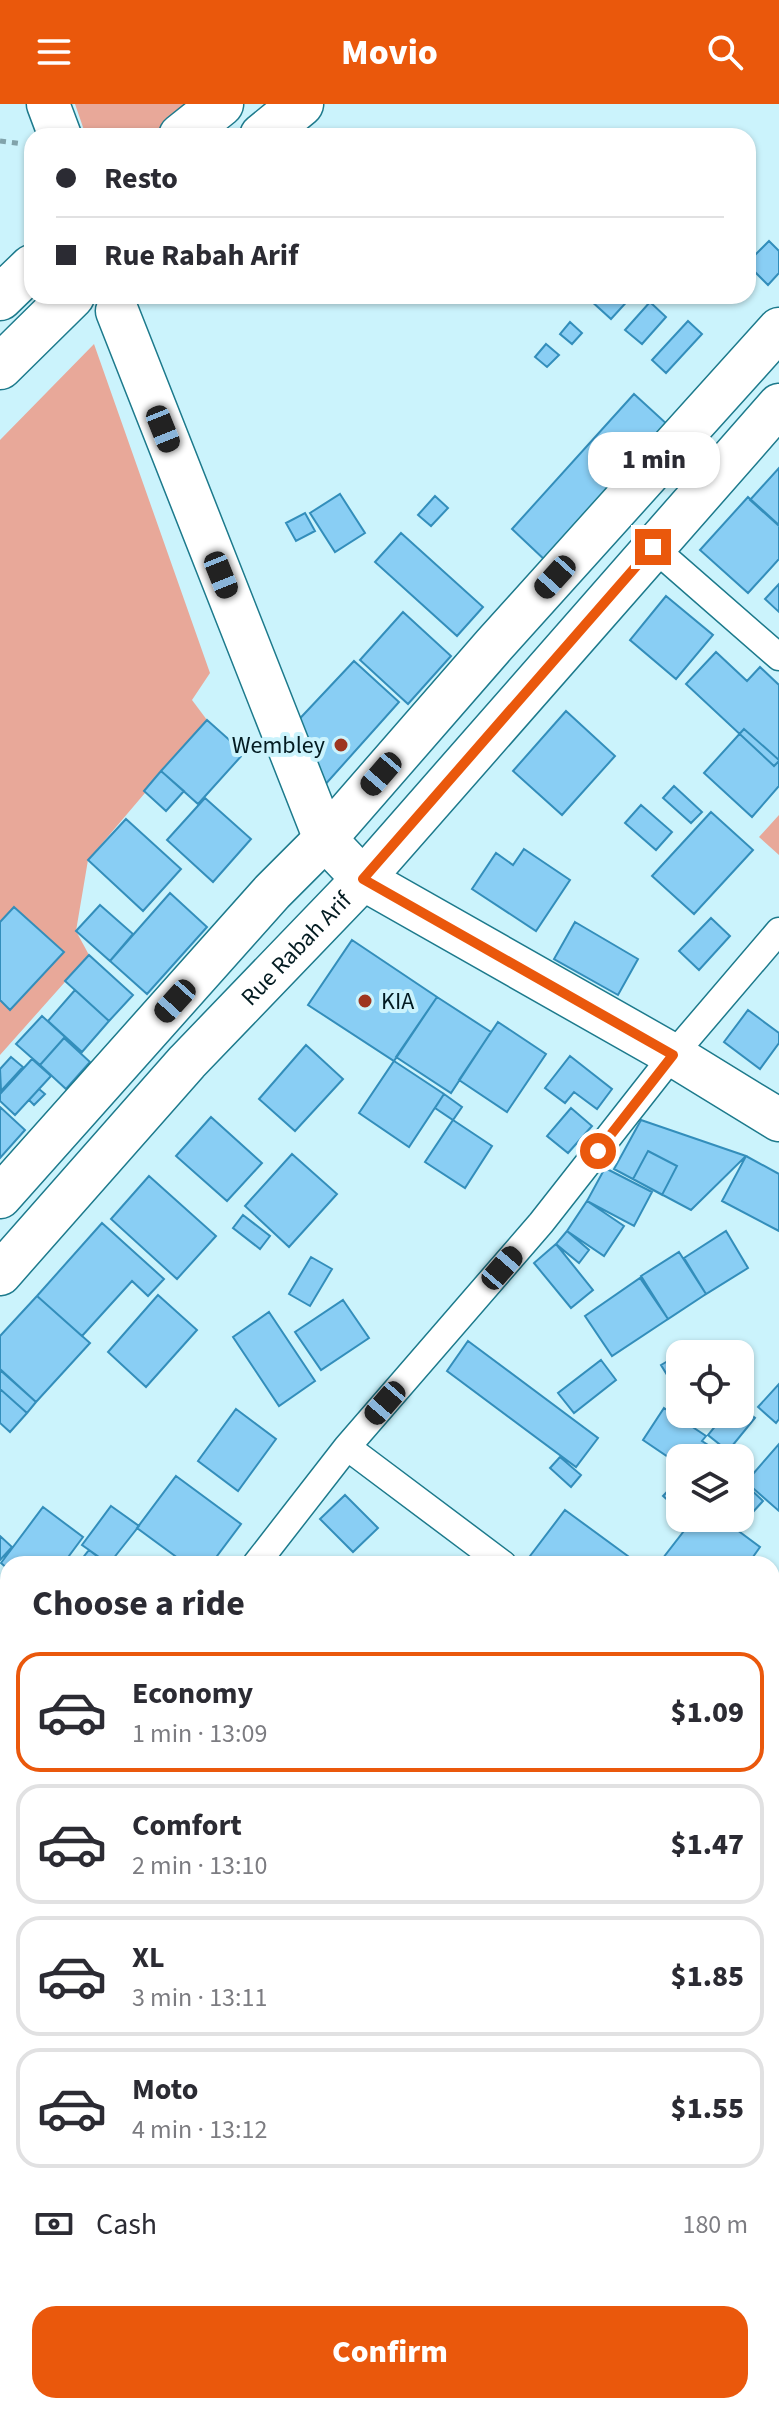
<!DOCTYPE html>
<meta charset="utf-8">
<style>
:root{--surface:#fff;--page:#f2f2f3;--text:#2b2b33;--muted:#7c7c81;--line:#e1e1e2;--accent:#ea580c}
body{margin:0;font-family:"Source Sans 3",sans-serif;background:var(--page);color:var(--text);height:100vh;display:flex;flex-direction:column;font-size:30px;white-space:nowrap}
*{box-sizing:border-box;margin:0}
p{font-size:26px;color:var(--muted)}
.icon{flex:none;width:44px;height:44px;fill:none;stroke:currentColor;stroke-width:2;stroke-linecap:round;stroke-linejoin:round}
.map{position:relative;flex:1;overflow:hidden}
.panel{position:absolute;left:0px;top:1452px;width:780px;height:858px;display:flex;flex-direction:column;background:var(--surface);border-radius:24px 24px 0 0;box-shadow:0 2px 6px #0004}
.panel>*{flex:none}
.hud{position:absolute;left:24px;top:24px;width:732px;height:176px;border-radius:24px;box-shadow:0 2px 6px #0004;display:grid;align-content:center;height:176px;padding:0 32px;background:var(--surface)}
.controls{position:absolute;left:666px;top:1236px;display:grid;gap:16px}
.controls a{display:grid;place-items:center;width:88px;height:88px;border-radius:16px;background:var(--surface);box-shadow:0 2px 6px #0004;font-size:40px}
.end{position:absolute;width:36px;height:36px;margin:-18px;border:10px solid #ea580c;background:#fff;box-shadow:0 0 0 4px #fff}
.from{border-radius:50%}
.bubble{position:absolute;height:56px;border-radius:24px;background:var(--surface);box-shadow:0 2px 6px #0004;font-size:26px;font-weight:800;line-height:56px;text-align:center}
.car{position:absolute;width:24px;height:48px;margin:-24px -12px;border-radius:10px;box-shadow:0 0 6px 2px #0007;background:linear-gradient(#222 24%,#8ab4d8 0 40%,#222 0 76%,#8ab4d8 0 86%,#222 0)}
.hud b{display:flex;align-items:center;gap:28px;height:76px;font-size:30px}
.hud b+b{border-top:2px solid var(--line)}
.hud i{width:20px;height:20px;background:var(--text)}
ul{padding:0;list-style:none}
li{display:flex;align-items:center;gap:24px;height:120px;margin:0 16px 12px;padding:0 16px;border:4px solid var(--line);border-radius:24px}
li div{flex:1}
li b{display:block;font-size:30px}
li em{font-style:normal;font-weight:800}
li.on{border-color:var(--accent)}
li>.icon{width:72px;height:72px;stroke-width:1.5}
h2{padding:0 32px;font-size:36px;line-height:96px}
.pay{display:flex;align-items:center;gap:20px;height:88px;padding:0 32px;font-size:30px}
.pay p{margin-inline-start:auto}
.primary-button{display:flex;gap:16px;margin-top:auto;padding:16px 32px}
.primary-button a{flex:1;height:92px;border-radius:24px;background:var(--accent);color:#fff;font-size:32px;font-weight:800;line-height:92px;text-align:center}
header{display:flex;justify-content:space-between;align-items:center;height:104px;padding:0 32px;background:var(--accent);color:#fff;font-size:36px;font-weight:800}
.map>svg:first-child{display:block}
.green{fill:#e8a899}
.building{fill:#89cef4;stroke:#338ebb;stroke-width:2}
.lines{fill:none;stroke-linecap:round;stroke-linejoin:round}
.service-casing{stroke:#1d7a8c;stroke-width:17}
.minor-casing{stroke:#1d7a8c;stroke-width:29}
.primary-casing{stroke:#1d7a8c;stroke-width:45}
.trunk-casing{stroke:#1d7a8c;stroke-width:47}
.path{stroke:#81a3ab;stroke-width:5;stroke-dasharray:6 6;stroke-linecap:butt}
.service{stroke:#fff;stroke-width:14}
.minor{stroke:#fff;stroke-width:26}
.primary{stroke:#fff;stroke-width:42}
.trunk{stroke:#fff;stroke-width:44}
.rail-casing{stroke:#62828a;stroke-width:9}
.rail{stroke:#cbf3fc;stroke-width:6;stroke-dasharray:18;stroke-linecap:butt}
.route{stroke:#ea580c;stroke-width:10}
.poi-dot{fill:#9e351f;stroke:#cbf3fc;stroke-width:3}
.labels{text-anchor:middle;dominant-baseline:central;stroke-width:8;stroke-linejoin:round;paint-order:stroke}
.poi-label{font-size:24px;fill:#031b21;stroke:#cbf3fc;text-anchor:end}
.street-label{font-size:24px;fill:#031b21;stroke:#cbf3fc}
</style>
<header><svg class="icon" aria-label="menu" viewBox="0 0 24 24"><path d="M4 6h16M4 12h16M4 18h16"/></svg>Movio<svg class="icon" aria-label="search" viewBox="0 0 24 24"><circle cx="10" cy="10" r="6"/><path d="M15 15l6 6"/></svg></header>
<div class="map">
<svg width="779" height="2309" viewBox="0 0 779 2309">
<rect width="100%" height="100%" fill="#cbf3fc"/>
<path class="green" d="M75,0H191L150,32H86Z
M94,240L210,569L192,596L207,616L88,756L76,827L89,851L0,951V336Z
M779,711V751L759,733Z
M779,1731V1948L772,1956V1740Z"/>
<path class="building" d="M769,137L779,147V169L768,181L748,161V158Z
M591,192H632L611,215L589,195Z
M650,198L666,213L642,240L625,226Z
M688,217L702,230L666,269L652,256Z
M570,218L582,229L572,240L560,230Z
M546,240L559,251L547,263L535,253Z
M634,290L669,322L547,458L512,425Z
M779,364V422L750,396Z
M340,390L365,429L335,448L310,409Z
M435,392L448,404L431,422L418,411Z
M748,393L779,421V455L748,489L700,446Z
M305,409L315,427L296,437L286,419Z
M401,429L483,503L457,532L375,458Z
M779,480V508L765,495Z
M666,492L713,531L676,575L630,536Z
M403,508L451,552L408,600L360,556Z
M716,548L747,577L760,563L779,581V657L774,662L686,580Z
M354,557L399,598L323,683L290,625Z
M566,607L615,652L562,711L513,667Z
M207,616L244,649L198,700L161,667Z
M744,625L779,656V682L752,713L704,669Z
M161,667L184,687L166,707L144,687Z
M674,682L702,708L691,719L663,694Z
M205,694L251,735L213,778L167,736Z
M641,701L672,728L656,746L625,719Z
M711,708L753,746L694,810L652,772Z
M126,715L181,765L143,807L88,756Z
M524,745L570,776L536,827L472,785L496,749L513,761Z
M170,789L207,823L147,890L110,857Z
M100,801L133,830L110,857L76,827Z
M14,803L64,848L10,906L0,896V818Z
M711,814L730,832L699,866L679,847Z
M575,818L638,855L618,891L554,855Z
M352,836L437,893L394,957L308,901Z
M89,851L133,891L109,917L65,877Z
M75,886L109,917L82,948L48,917Z
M437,893L491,928L451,989L396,953Z
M748,906L779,929V939L760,965L724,938Z
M42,912L65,933L40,961L16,940Z
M498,918L546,950L507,1008L459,976Z
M64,934L90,958L66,985L40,961Z
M306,941L343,975L295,1027L259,995Z
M570,952L612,985L597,1005L574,988L565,999L545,984Z
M11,953L23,963L1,987L0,965Z
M32,955L51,972L15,1011L0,997V990Z
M394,957L444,990L409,1043L359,1009Z
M39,985L45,990L34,1001L29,996Z
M444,990L462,1003L453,1016L435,1004Z
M0,1003L25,1026L0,1054Z
M571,1004L592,1022L568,1049L547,1032Z
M211,1013L262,1059L227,1097L176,1052Z
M453,1016L492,1042L465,1084L425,1058Z
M641,1016L746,1052L691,1106L614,1065Z
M648,1047L677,1062L662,1091L633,1075Z
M292,1050L337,1090L289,1143L245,1102Z
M746,1052L779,1070V1127L722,1097Z
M605,1064L652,1088L634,1122L587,1097Z
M149,1072L216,1132L177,1175L111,1115Z
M587,1097L624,1122L604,1152L567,1127Z
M243,1111L270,1132L260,1145L233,1124Z
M102,1119L164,1175L148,1192L132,1177L82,1232L37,1192Z
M567,1127L589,1146L579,1159L556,1140Z
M726,1127L748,1164L706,1190L684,1154Z
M556,1140L593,1186L571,1204L534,1159Z
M679,1148L706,1190L668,1215L641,1172Z
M311,1153L332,1165L310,1202L289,1190Z
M640,1174L668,1215L612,1252L585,1212Z
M158,1191L197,1226L146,1283L108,1248Z
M37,1192L90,1239L36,1298L0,1265V1232Z
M343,1196L369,1234L321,1266L295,1228Z
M269,1208L315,1277L279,1302L233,1233Z
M468,1237L598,1334L576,1363L447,1267Z
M697,1240L703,1250H680V1292L661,1261Z
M601,1256L616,1276L574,1309L558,1289Z
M0,1266L36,1298L27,1309L0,1285Z
M779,1280V1315L776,1319L758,1303Z
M0,1285L27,1309L10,1328L0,1319Z
M740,1302L755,1314L728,1347L708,1331L725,1310H740Z
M664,1304L706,1332L702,1337L728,1354H680V1361L643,1336Z
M236,1305L276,1335L238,1387L198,1357Z
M779,1340V1407L746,1378Z
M560,1353L581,1371L571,1383L550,1364Z
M176,1372L241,1420L211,1460H186L137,1424Z
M680,1374V1407L663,1392Z
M746,1381L763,1397L752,1409L740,1398V1387Z
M345,1391L378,1424L353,1448L320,1415Z
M111,1402L139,1422L109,1460L82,1441Z
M43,1403L83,1433L63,1460H8V1465L1,1459Z
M565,1406L636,1458L635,1460H532L527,1456Z
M694,1414H721L760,1443L748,1460H671L663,1454Z
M0,1432L12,1443L0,1456Z
M89,1446L107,1460H78Z
M0,1675L8,1682V1715L0,1724Z
M8,1827V1907L0,1902V1839Z
M0,1914L8,1916V1946L4,1960L0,1959Z
M4,2101L8,2102V2145L0,2144V2123Z
M0,2177L8,2179V2221L0,2219Z
M3,2219L8,2222V2270L0,2266V2224Z
M533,2302H571L579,2309H527Z"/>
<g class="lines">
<g class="service-casing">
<path id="service" d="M462,2302L463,2309
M410,2309L432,2302
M762,2309L769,2302"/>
</g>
<g class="minor-casing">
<path id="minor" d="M653,443L779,553
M347,1343L503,1460
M256,1460L347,1343L541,1119L673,951L779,827
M772,1505L779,1496
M0,1602L8,1609
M0,1789L8,1779
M772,2038L779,2019
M772,2075L779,2100
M772,2158L779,2151
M69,2309L75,2302
M653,2309L658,2302"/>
</g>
<g class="primary-casing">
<g id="primary">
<path d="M48,0L60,32"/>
<path d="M117,207L325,735L363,775L673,951L779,1016"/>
<path d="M0,1093L272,788L325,735L494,541L779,225"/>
<path id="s1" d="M0,1170L187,958L363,775L779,301"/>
</g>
</g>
<g class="trunk-casing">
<path id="trunk" d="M181,32L221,0
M262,32L301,0
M0,194L32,163
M0,263L72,192"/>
</g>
<path class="path" d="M0,37L23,40"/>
<use href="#service" class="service"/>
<use href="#minor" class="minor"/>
<use href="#primary" class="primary"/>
<use href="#trunk" class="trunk"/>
<g class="rail-casing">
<path id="rail" d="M772,1691L779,1683
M249,2309L255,2302"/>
</g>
<use href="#rail" class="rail"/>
</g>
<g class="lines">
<path class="route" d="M598,1047L673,951L363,775L653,443"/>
</g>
<g class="poi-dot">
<circle cx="341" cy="641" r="8"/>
<circle cx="365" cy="897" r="8"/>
</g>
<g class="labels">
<g class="poi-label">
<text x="325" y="641">Wembley</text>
<text x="381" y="897" text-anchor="start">KIA</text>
</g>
<g class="street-label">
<text stroke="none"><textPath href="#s1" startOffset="440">Rue Rabah Arif</textPath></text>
</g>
</g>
</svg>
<div class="controls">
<a><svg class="icon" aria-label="locate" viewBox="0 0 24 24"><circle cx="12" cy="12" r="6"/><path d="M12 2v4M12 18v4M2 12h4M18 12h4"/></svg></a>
<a><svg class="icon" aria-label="layers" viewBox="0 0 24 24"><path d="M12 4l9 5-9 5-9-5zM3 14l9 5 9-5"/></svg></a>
</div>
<i class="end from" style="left:598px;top:1047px"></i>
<i class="end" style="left:653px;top:443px"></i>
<div class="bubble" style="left:588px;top:328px;width:132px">1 min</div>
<i class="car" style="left:163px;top:325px;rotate:158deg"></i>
<i class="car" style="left:221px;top:471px;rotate:158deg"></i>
<i class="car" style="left:555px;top:473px;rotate:222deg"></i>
<i class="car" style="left:381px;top:670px;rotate:221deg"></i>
<i class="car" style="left:175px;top:897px;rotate:222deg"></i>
<i class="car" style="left:502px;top:1164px;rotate:41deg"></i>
<i class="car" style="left:385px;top:1299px;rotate:221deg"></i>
<div class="hud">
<b><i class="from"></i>Resto</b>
<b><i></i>Rue Rabah Arif</b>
</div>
<section class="panel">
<h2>Choose a ride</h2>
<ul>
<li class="on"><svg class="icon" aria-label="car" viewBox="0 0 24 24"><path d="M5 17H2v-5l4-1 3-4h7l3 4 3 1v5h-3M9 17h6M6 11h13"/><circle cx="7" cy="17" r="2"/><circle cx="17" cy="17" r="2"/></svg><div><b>Economy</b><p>1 min · 13:09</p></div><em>$1.09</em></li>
<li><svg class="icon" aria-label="car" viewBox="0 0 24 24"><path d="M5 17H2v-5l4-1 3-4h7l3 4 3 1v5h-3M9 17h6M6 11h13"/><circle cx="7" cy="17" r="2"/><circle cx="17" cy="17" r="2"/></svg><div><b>Comfort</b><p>2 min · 13:10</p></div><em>$1.47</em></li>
<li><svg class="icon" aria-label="car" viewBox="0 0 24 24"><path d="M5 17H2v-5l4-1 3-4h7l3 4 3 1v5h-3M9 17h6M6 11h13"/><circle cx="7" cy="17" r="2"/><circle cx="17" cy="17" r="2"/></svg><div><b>XL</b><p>3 min · 13:11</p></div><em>$1.85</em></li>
<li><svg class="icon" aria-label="car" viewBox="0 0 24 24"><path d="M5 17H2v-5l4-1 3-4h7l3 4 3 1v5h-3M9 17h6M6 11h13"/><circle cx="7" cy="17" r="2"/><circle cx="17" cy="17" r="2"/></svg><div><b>Moto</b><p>4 min · 13:12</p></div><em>$1.55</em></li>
</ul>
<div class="pay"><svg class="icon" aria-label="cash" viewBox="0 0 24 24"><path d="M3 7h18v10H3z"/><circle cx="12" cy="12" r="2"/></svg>Cash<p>180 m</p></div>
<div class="primary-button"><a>Confirm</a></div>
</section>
</div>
